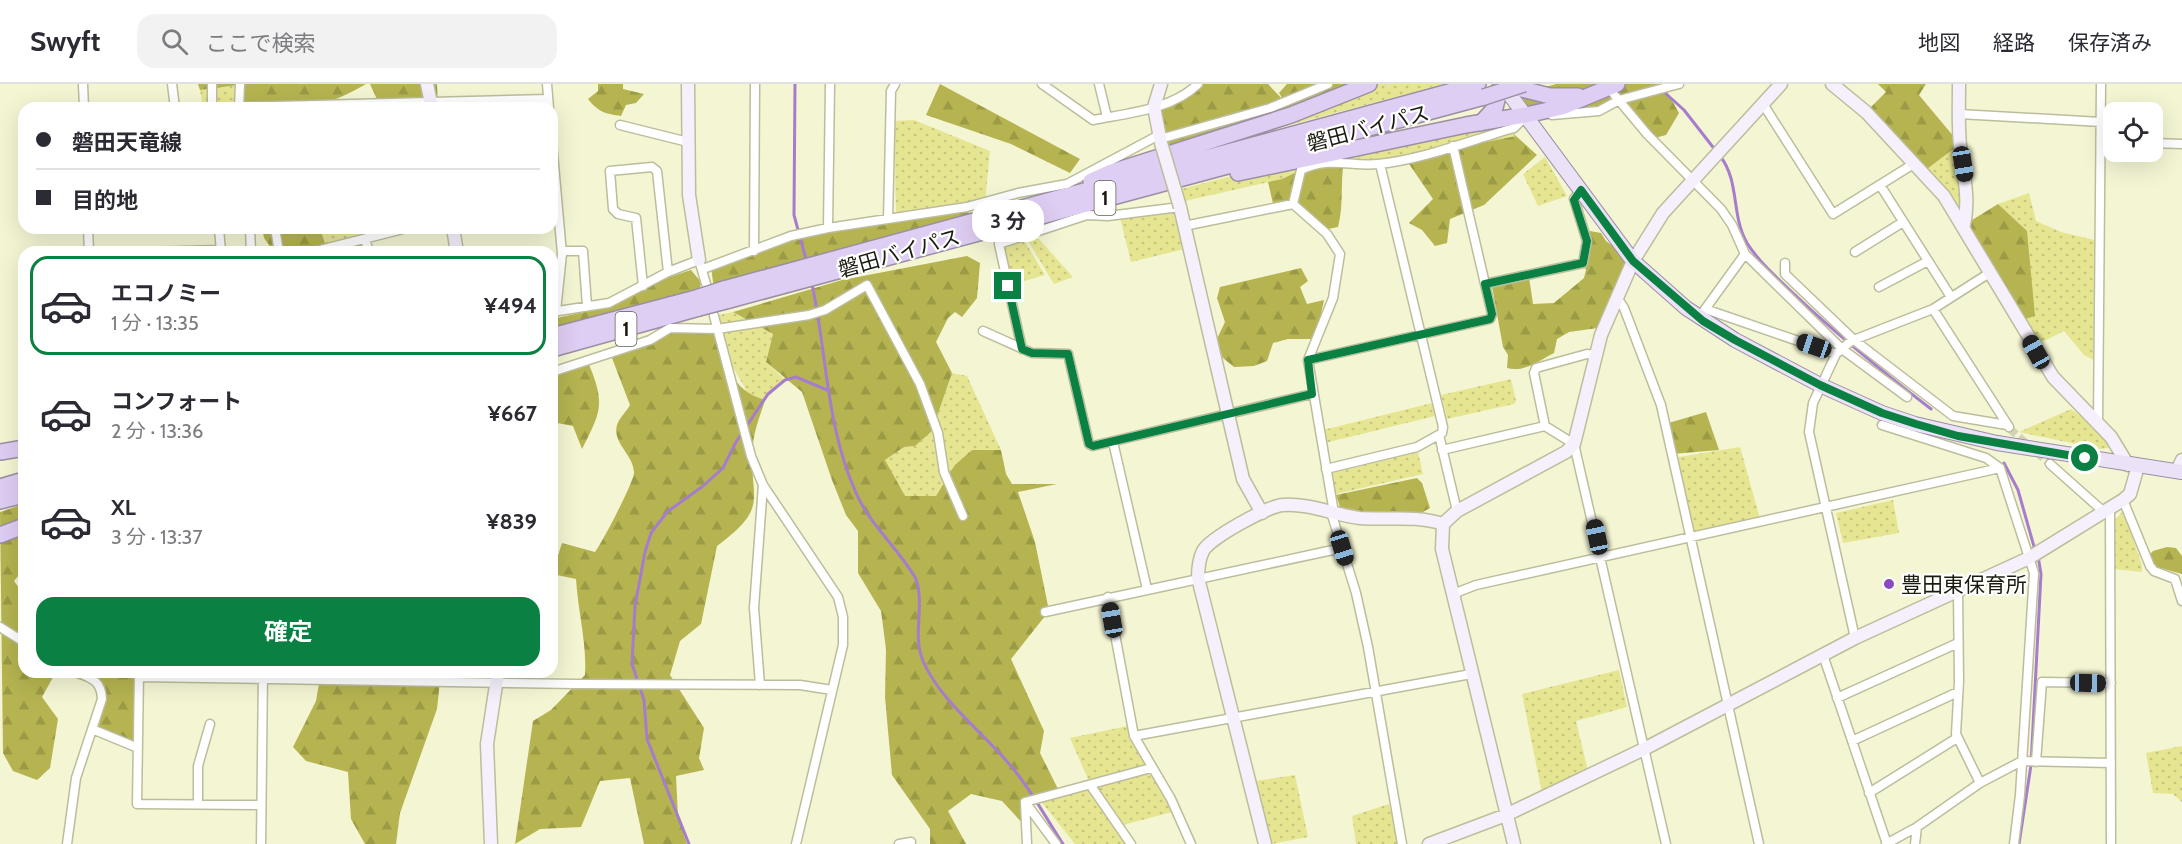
<!DOCTYPE html>
<html lang="ja">
<meta charset="utf-8">
<style>
:root{--surface:#fff;--page:#f2f2f3;--text:#2b2b33;--muted:#7c7c81;--line:#e1e1e2;--accent:#0b8043}
body{margin:0;font-family:Cabin,"Noto Sans JP",sans-serif;background:var(--page);color:var(--text);height:100vh;display:flex;flex-direction:column;font-size:22px;white-space:nowrap}
*{box-sizing:border-box;margin:0}
p{font-size:20px;color:var(--muted)}
.icon{flex:none;width:33px;height:33px;fill:none;stroke:currentColor;stroke-width:2;stroke-linecap:round;stroke-linejoin:round}
.map{position:relative;flex:1;overflow:hidden}
.panel{position:absolute;left:18px;top:162px;width:540px;height:432px;display:flex;flex-direction:column;background:var(--surface);border-radius:18px;box-shadow:0 6px 24px #0002}
.panel>*{flex:none}
.banner{position:absolute;left:18px;top:18px;width:540px;height:132px;border-radius:18px;box-shadow:0 6px 24px #0002;display:grid;align-content:center;height:132px;padding:0 18px;background:var(--surface)}
.controls{position:absolute;left:2103px;top:18px;display:grid;gap:12px}
.controls a{display:grid;place-items:center;width:60px;height:60px;border-radius:12px;background:var(--surface);box-shadow:0 6px 24px #0002;font-size:30px}
.end{position:absolute;width:27px;height:27px;margin:-14px;border:8px solid #0b8043;background:#fff;box-shadow:0 0 0 3px #fff}
.from{border-radius:50%}
.bubble{position:absolute;height:42px;border-radius:18px;background:var(--surface);box-shadow:0 6px 24px #0002;font-size:20px;font-weight:700;line-height:42px;text-align:center}
.car{position:absolute;width:18px;height:36px;margin:-18px -9px;border-radius:8px;box-shadow:0 0 4px 2px #0007;background:linear-gradient(#222 24%,#8ab4d8 0 40%,#222 0 76%,#8ab4d8 0 86%,#222 0)}
.banner b{display:flex;align-items:center;gap:21px;height:57px;font-size:22px}
.banner b+b{border-top:2px solid var(--line)}
.banner i{width:15px;height:15px;background:var(--text)}
ul{padding:10px 0 0;list-style:none}
li{display:flex;align-items:center;gap:18px;height:99px;margin:0 12px 9px;padding:0 6px;border:3px solid transparent;border-radius:18px}
li div{flex:1}
li b{display:block;font-size:22px}
li em{font-style:normal;font-weight:700}
li.active{border-color:var(--accent)}
li>.icon{width:54px;height:54px;stroke-width:1.5}
.primary-button{display:flex;gap:12px;margin-top:auto;padding:12px 18px}
.primary-button a{flex:1;height:69px;border-radius:18px;background:var(--accent);color:#fff;font-size:24px;font-weight:700;line-height:69px;text-align:center}
header{display:flex;align-items:center;gap:36px;box-sizing:border-box;height:84px;padding:0 30px;background:var(--surface);border-bottom:2px solid var(--line)}
header strong{font-size:28px}
nav{display:flex;gap:33px;margin-inline-start:auto;font-size:21px}
.search{width:420px;height:54px;background:var(--page);display:flex;align-items:center;gap:15px;box-sizing:border-box;padding:0 21px;border-radius:18px;color:var(--muted);font-size:22px}
.map>svg:first-child{display:block}
.green{fill:url(#green-dots)}
.forest{fill:url(#forest-firs)}
.lines{fill:none;stroke-linecap:round;stroke-linejoin:round}
.stream{stroke:#a67dcd;stroke-width:3}
.street-tunnel{stroke:#d3d4b5;stroke-width:8;stroke-dasharray:8 4;stroke-linecap:butt}
.street-casing{stroke:#bcbd9c;stroke-width:11}
.secondary-casing{stroke:#bcbd9c;stroke-width:15}
.primary-casing{stroke:#9a8fa3;stroke-width:16}
.highway-casing{stroke:#9a8fa3;stroke-width:18}
.street{stroke:#fff;stroke-width:8}
.secondary{stroke:#f5f0fb;stroke-width:12}
.primary{stroke:#ece2f8;stroke-width:14}
.highway{stroke:#dfcef3;stroke-width:15}
.secondary-bridge-casing{stroke:#bcbd9c;stroke-width:15;stroke-linecap:butt}
.highway-bridge-casing{stroke:#9a8fa3;stroke-width:18;stroke-linecap:butt}
.secondary-bridge{stroke:#f5f0fb;stroke-width:12}
.highway-bridge{stroke:#dfcef3;stroke-width:15}
.route{stroke:#0b8043;stroke-width:8}
.poi-dot{fill:#8b4bc0;stroke:#fff;stroke-width:2}
.labels{text-anchor:middle;dominant-baseline:central;stroke-width:4.5;stroke-linejoin:round;paint-order:stroke}
.shield{fill:#fff;stroke:#5f5f56;stroke-width:1.5}
.shield-label{font-size:20px;font-weight:bold;fill:#1a1b0e}
.street-label{font-size:21px;fill:#1a1b0e;stroke:#fff}
.poi-label{font-size:21px;fill:#1a1b0e;stroke:#fff;text-anchor:start}
</style>
<header>
<strong>Swyft</strong>
<div class="search"><svg class="icon" aria-label="search" viewBox="0 0 24 24"><circle cx="10" cy="10" r="6"/><path d="M15 15l6 6"/></svg>ここで検索</div>
<nav><a>地図</a><a>経路</a><a>保存済み</a></nav>
</header>
<div class="map">
<svg width="2182" height="760" viewBox="0 0 2182 760">
<defs>
<pattern id="green-dots" width="8" height="8" patternUnits="userSpaceOnUse" patternTransform="scale(1.5)"><rect width="8" height="8" fill="#e6e692"/><path d="M2 2h.1M6 6h.1" fill="none" stroke="#c5c57d" stroke-width="1.8" stroke-linecap="round"/></pattern>
<pattern id="forest-firs" width="22" height="20" patternUnits="userSpaceOnUse" patternTransform="scale(1.5)"><rect width="22" height="20" fill="#b5b450"/><path d="M5 1l3.5 6h-7zM16 11l3.5 6h-7z" fill="#9b9a45"/></pattern>
</defs>
<rect width="100%" height="100%" fill="#f4f5d3"/>
<path class="green" d="M239,0L242,24H203L200,6Z
M1370,0H1444L1256,50Z
M914,36L990,67L985,118L896,134L894,37Z
M1506,37L1516,52L1377,81L1305,84L1282,95L1185,117L1181,105L1290,77Z
M1960,60L1964,141L1923,88Z
M1545,73L1567,112L1538,122L1523,90Z
M2029,109L2036,137L2061,148L2099,157L2097,278L2084,271L2064,247L2038,260L2019,237L2027,148L1998,120Z
M1174,123L1189,164L1131,178L1119,130Z
M320,144H407L328,167Z
M1038,154L1073,193L1054,200L1028,157Z
M1024,156L1045,191L1008,202L1000,164Z
M733,228L773,250L766,278L785,296L765,316L749,311L730,278L714,232Z
M952,289L967,292L1001,366H972L955,382L936,412H904L885,376L904,363L915,362L932,347Z
M1511,295L1516,317L1514,320L1447,335L1441,311Z
M1432,319L1435,332L1325,359L1323,346Z
M2071,325C2084,335 2107,347 2108,364L2100,365L2019,348Z
M1740,363L1761,438L1689,449L1673,374Z
M1418,368L1423,390L1336,410L1332,389Z
M1893,416L1899,449L1843,459L1836,429Z
M2123,427L2142,481V488L2114,485L2115,436Z
M1619,586L1627,623L1576,637L1589,691L1543,714L1522,610Z
M1132,641L1176,727L1119,742L1128,760H1075L1039,715L1093,705L1136,689L1091,702L1070,654Z
M2182,662V718L2173,710L2153,709L2146,669Z
M1295,691L1308,753L1271,760L1256,697Z
M1389,720L1401,760H1356L1352,732Z"/>
<path class="forest" d="M198,0H366C319,28 295,24 242,24L238,1L200,6Z
M370,0H437L438,24H381Z
M598,0H623V5L644,10L636,19L626,21L621,32C606,30 598,28 588,15L598,7Z
M940,0L1080,75L1070,89L1011,60L926,31Z
M1194,0H1268L1284,17L1279,9L1287,0H1358L1169,68L1154,23Z
M1556,0H1677L1665,4L1679,29L1666,51L1651,55L1619,17L1599,27H1531L1520,10Z
M1878,0H1926L1919,11L1960,60L1923,88L1866,28L1886,8Z
M1516,52L1537,71L1484,121L1450,135L1447,159L1435,162L1422,146L1409,139L1433,115L1405,74Z
M1344,77C1340,99 1344,121 1338,143L1323,146L1299,122L1274,124L1268,98L1282,95L1309,82Z
M1998,120L2027,147L2035,232L2019,237L1964,141Z
M944,126L973,129L921,152L714,205L711,183L791,152Z
M262,144H320L328,168H274L264,154Z
M1590,147L1601,149L1606,157L1633,177L1605,243L1569,248L1557,255L1554,269C1540,276 1524,289 1507,284L1508,271L1503,263L1492,202L1529,193L1533,220L1554,219L1584,194L1586,186L1583,179Z
M967,172L980,179L977,214L962,233L955,228L948,234L936,258L952,289L932,347L915,362L904,363L885,376L905,412H936L955,381L972,366H1001L1006,390L1012,400H1057L1018,408L1035,458L1049,527L1011,575L1044,647L1040,669L1060,709C1036,716 1031,717 1026,743L1002,717L971,710L948,727L966,760H930V745L892,691L885,613L886,565L881,527L858,489V447L846,431L832,396L802,308L766,278L773,250L733,228L842,196Z
M1301,184L1308,197L1300,203L1307,220L1324,216L1318,244L1311,255H1288L1273,259L1267,277L1254,282L1234,283L1223,274L1216,257L1225,238L1217,214L1220,203Z
M691,186L701,198L699,210L552,250V235L598,225L645,201Z
M673,244L694,249H718C726,280 731,306 765,316C761,330 754,346 753,361C748,416 772,421 717,462L701,540L680,557L670,591L704,644L699,674L704,686L676,692L678,733L687,760H644L630,694L600,697L581,743L540,745L515,760L533,637L551,626L585,591C587,559 578,528 576,495L552,490L562,459L595,468C602,459 635,396 634,388C633,370 612,359 617,341C619,334 627,327 630,321L612,274Z
M588,278C605,319 602,326 582,365L573,342L552,338V288Z
M1706,328L1719,366L1672,370L1665,340Z
M1417,394L1422,399L1430,424L1421,429L1361,427L1340,423L1336,411Z
M24,420V485L14,497L24,511V588H56L42,613L58,635L50,684L37,696L13,687L3,669L0,428Z
M2167,463L2176,464L2182,472V490L2157,483L2148,472L2153,467Z
M58,588H139L138,664L92,645L101,603Z
M321,588H441L437,625L400,729L396,760H365L351,735L348,688L306,677L293,663L316,617Z"/>
<g class="lines">
<path class="stream" d="M795,0L794,131L807,179
M1663,7L1684,26L1716,67
M1720,72C1740,97 1731,132 1747,159C1759,178 1777,194 1794,210C1837,251 1883,288 1931,325
M812,200C827,270 826,342 856,409C870,441 899,465 916,495C925,521 912,552 923,577C942,620 986,650 1015,687C1033,709 1047,736 1063,760
M2004,379L2018,406L2035,466
M689,760L647,655L644,616L632,580L635,522L645,468L651,449L667,428L703,402L723,384L736,358L768,310L785,296L796,293L827,306
M2019,760L2031,681L2041,490L2038,472"/>
<path class="street-tunnel" d="M2010,345L2050,380"/>
<g class="street-casing">
<path id="street" d="M83,0L84,24
M172,0L175,24
M212,0V24
M547,0L549,24
M1042,0L1093,36C1128,29 1171,26 1198,0
M1099,0L1107,33
M1612,8L1647,50L1721,125L1732,141L1745,170L1842,265L1907,313
M1763,20L1833,130L1915,79
M239,23L548,15
M239,24L240,0
M1959,30L2101,38
M1552,31L1599,27L1619,16L1679,0
M620,41L688,58
M1160,55L1270,24L1328,0
M2101,57L2114,58
M552,58L562,170L556,227
M2152,59L2182,60
M1880,101L1951,213
M1293,120L1301,86C1328,72 1351,83 1378,80C1422,76 1471,56 1514,44L1525,33
M888,135L891,7L895,0
M1184,142L1293,120L1327,150L1340,170L1333,214L1308,276L1334,429
M88,144L89,168
M219,144L221,168
M250,144L251,168
M275,144L279,168
M828,144L830,0
M365,155L369,168
M562,167H583L587,222
M754,167L755,0
M146,168L221,166
M312,168L407,144
M1855,168L1903,138
M1785,179V190L1854,256L1953,332L2007,341
M703,185L791,152L828,144L967,123L1018,109L1067,100L1159,51
M1485,200L1583,179L1587,157L1574,115L1581,106
M643,202L636,134L618,130L613,125L610,87L652,83L657,87L668,188
M1879,203L1928,177
M1616,212L1624,224L1661,321L1759,760
M1705,225L1836,270
M1933,225L2009,343
M552,228L609,219L668,188L699,176L706,200
M1703,228L1745,170
M714,232L751,372L763,401L838,513L843,533V561L796,760
M983,247L1032,269L1068,270L1089,360L1093,362L1312,310
M1022,265L999,160L1087,131L1108,132L1180,123
M1308,276L1490,235L1492,230L1453,62
M552,288L650,256L670,244L717,245L809,231L825,226L867,201L920,300L938,349L944,388L963,432
M2098,340L2101,0
M1882,341L1986,374L2000,384L2034,489L2020,711L2014,760
M1545,342L1534,289L1536,284L1587,270L1597,271
M1439,351L1457,427
M1113,358L1147,505
M1442,366L1545,342L1574,360L1666,760
M2050,380L2104,428
M1326,385L1417,363L1442,349L1443,343L1380,80
M2123,416L2150,482L2154,487L2175,495L2182,517
M2110,424L2111,760
M1331,428L1356,509L1368,563L1402,760
M1958,508L1959,597L1956,650L1980,699
M1453,510L1476,501L2000,384
M1108,513L1134,652L1171,715L1191,760
M1045,528L1342,464
M0,543L24,558
M1855,554L1809,348L1813,319L1836,270L1851,257L1933,225L1991,188
M1823,571L1887,760
M139,589L137,720L261,721
M139,593L576,600L800,601L832,606
M760,601L754,524L763,401
M1837,614L1958,559
M92,645L138,664
M1134,652L1471,590
M1852,657L1958,608
M2036,678L2042,598L2111,599
M1091,702L1131,760
M1869,709L1957,654
M1025,718L1151,684
M1025,718L1056,760
M1025,719L1027,760
M198,720V682L210,640
M67,760L76,694L102,615C101,597 93,595 77,588
M261,760L263,588
M899,760L911,758
M1886,760L1917,743L1980,699L2022,677L2111,679
M1915,760L1917,743"/>
</g>
<g class="secondary-casing">
<path id="secondary" d="M427,0L432,24
M688,0L689,111L699,176
M1832,0L1866,28L1944,112L2053,293L2111,353L2128,381
M1959,0C1959,20 1958,41 1960,61C1963,89 1970,114 1964,141
M1161,59L1154,23L1161,0
M1180,123L1243,395L1262,429
M453,144L457,168
M2177,387L2182,376
M491,760L487,660L498,588
M1265,760L1198,494C1198,484 1199,475 1203,467C1210,454 1268,422 1283,421C1308,419 1335,431 1360,434C1389,436 1415,431 1443,440
M1429,760L1506,731L1644,665L1855,554L2029,474L2123,416L2130,410L2138,382
M1514,760L1442,465L1443,440L1457,427L1566,368L1574,360L1601,251L1633,177L1663,129L1781,0"/>
</g>
<g class="primary-casing">
<path id="primary" d="M1502,0L1633,177L1686,224L1735,256L1820,301L1882,329L1915,340L1997,359L2182,388"/>
</g>
<g class="highway-casing">
<path id="highway" d="M1505,1L1550,12H1578
M1481,39L1495,24L1501,0
M1238,89L1466,41L1526,31L1562,23L1617,0
M1091,97L1109,89L1291,31L1369,0
M724,205L1478,0
M726,217L1484,13
M552,252L696,214
M552,265L699,224
M0,368L24,364
M0,403L24,396
M0,417L24,411
M0,451L24,442"/>
</g>
<use href="#street" class="street"/>
<use href="#secondary" class="secondary"/>
<use href="#primary" class="primary"/>
<use href="#highway" class="highway"/>
<g class="secondary-bridge-casing">
<path id="secondary-bridge" d="M1161,59L1180,123"/>
</g>
<g class="highway-bridge-casing">
<path id="highway-bridge" d="M1484,13L1524,0
M696,214L724,205
M699,224L726,217"/>
</g>
<use href="#secondary-bridge" class="secondary-bridge"/>
<use href="#highway-bridge" class="highway-bridge"/>
</g>
<g class="lines">
<path class="route" d="M1008,202L1022,265L1032,269L1068,270L1089,360L1093,362L1312,310L1308,276L1490,235L1492,230L1485,200L1583,179L1587,157L1574,116L1581,106L1633,177L1703,237L1735,256L1820,301L1882,329L1916,340L1958,352L2085,374"/>
</g>
<circle class="poi-dot" cx="1889" cy="500" r="6"/>
<g class="labels">
<g class="shield">
<rect x="1094.5" y="97" width="21" height="34" rx="4.5"/>
<rect x="615.5" y="228" width="21" height="34" rx="4.5"/>
</g>
<g class="shield-label">
<text x="1105" y="114">1</text>
<text x="626" y="245">1</text>
</g>
<g class="street-label">
<text transform="translate(1368 44) rotate(-15)">磐田バイパス</text>
<text transform="translate(899 169) rotate(-16)">磐田バイパス</text>
</g>
<g class="poi-label">
<text x="1901" y="500">豊田東保育所</text>
</g>
</g>
</svg>
<div class="controls">
<a><svg class="icon" aria-label="locate" viewBox="0 0 24 24"><circle cx="12" cy="12" r="6"/><path d="M12 2v4M12 18v4M2 12h4M18 12h4"/></svg></a>
</div>
<i class="end from" style="left:2085px;top:374px"></i>
<i class="end" style="left:1008px;top:202px"></i>
<div class="bubble" style="left:972px;top:116px;width:72px">3 分</div>
<i class="car" style="left:1963px;top:80px;rotate:171deg"></i>
<i class="car" style="left:1814px;top:262px;rotate:289deg"></i>
<i class="car" style="left:2036px;top:268px;rotate:331deg"></i>
<i class="car" style="left:1597px;top:453px;rotate:348deg"></i>
<i class="car" style="left:1342px;top:464px;rotate:163deg"></i>
<i class="car" style="left:1112px;top:536px;rotate:350deg"></i>
<i class="car" style="left:2088px;top:599px;rotate:91deg"></i>
<div class="banner">
<b><i class="from"></i>磐田天竜線</b>
<b><i></i>目的地</b>
</div>
<section class="panel">
<ul>
<li class="active"><svg class="icon" aria-label="car" viewBox="0 0 24 24"><path d="M5 17H2v-5l4-1 3-4h7l3 4 3 1v5h-3M9 17h6M6 11h13"/><circle cx="7" cy="17" r="2"/><circle cx="17" cy="17" r="2"/></svg><div><b>エコノミー</b><p>1 分 · 13:35</p></div><em>¥494</em></li>
<li><svg class="icon" aria-label="car" viewBox="0 0 24 24"><path d="M5 17H2v-5l4-1 3-4h7l3 4 3 1v5h-3M9 17h6M6 11h13"/><circle cx="7" cy="17" r="2"/><circle cx="17" cy="17" r="2"/></svg><div><b>コンフォート</b><p>2 分 · 13:36</p></div><em>¥667</em></li>
<li><svg class="icon" aria-label="car" viewBox="0 0 24 24"><path d="M5 17H2v-5l4-1 3-4h7l3 4 3 1v5h-3M9 17h6M6 11h13"/><circle cx="7" cy="17" r="2"/><circle cx="17" cy="17" r="2"/></svg><div><b>XL</b><p>3 分 · 13:37</p></div><em>¥839</em></li>
</ul>
<div class="primary-button"><a>確定</a></div>
</section>
</div>
